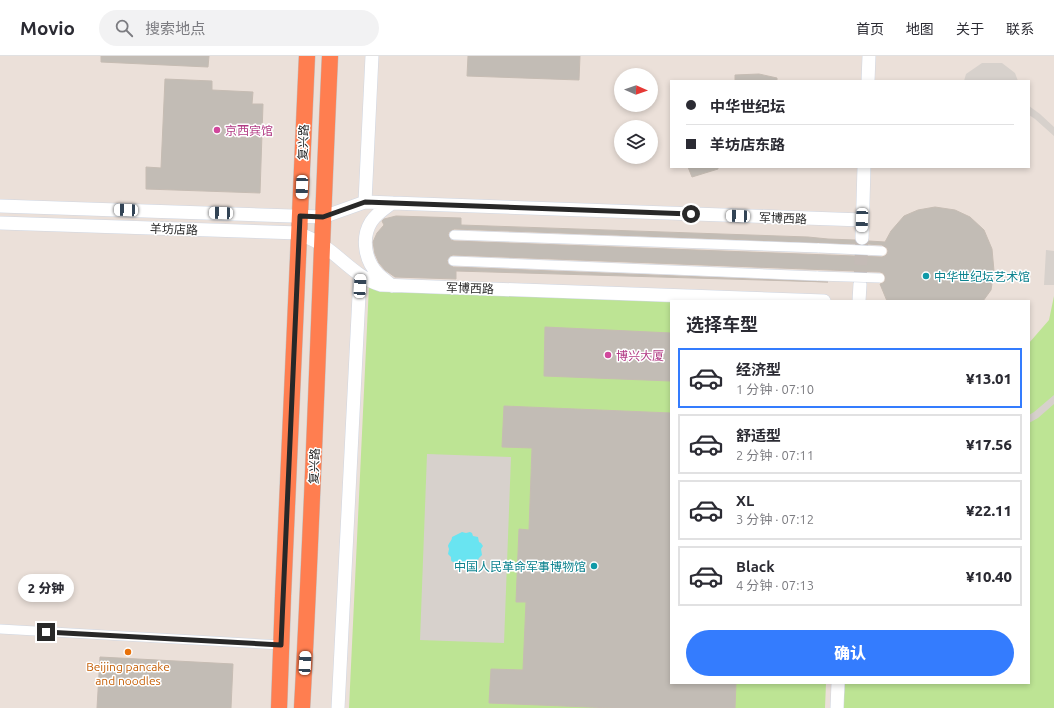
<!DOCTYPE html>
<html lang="zh">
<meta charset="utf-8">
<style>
:root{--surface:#fff;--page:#f2f2f3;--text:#2b2b33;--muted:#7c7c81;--line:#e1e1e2;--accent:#347cfe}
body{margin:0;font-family:Ubuntu,"Noto Sans SC",sans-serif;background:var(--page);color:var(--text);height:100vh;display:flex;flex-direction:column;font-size:15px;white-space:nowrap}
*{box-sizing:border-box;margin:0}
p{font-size:13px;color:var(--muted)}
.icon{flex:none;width:22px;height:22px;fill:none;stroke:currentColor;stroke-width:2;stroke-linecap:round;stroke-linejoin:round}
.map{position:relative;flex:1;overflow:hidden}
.sheet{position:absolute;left:670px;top:244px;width:360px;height:384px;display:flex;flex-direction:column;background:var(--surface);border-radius:0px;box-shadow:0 2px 6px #0003}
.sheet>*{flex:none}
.hud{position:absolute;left:670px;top:24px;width:360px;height:88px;border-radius:0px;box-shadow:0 2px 6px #0003;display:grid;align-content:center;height:88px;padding:0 16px;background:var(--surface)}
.needle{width:26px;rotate:92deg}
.fabs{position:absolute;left:614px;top:12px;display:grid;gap:8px}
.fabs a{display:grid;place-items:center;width:44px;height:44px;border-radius:50%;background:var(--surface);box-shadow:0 2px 6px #0003;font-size:20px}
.end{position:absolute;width:18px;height:18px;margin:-9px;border:5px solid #282828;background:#fff;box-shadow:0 0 0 2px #fff}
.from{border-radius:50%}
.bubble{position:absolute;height:28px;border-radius:14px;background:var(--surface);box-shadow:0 2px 6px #0003;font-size:13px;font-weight:800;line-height:28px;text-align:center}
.car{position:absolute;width:12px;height:24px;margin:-12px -6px;border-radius:5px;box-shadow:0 0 3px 1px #0007;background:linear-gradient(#fff 24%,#345 0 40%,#fff 0 76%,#345 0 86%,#fff 0)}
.hud b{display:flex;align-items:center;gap:14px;height:38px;font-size:15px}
.hud b+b{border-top:1px solid var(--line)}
.hud i{width:10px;height:10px;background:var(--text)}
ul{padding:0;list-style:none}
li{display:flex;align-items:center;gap:12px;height:60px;margin:0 8px 6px;padding:0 8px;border:2px solid var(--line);border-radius:0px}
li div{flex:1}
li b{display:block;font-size:15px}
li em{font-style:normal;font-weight:800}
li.selected{border-color:var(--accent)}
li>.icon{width:36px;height:36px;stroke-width:1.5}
h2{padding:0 16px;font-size:18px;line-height:48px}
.button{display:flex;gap:8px;margin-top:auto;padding:8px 16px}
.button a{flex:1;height:46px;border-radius:24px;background:var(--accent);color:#fff;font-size:16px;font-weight:800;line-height:46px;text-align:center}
header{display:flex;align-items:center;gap:24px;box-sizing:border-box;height:56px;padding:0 20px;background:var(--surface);border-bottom:1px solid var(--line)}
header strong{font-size:19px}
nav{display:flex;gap:22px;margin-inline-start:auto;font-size:14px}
.search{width:280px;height:36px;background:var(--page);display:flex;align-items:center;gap:10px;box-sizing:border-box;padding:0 14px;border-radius:22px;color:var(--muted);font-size:15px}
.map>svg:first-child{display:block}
.green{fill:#bde494}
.plaza{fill:#d7d1cc}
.water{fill:#69e4f1}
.building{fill:#c2bcb5;stroke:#c6bcb3}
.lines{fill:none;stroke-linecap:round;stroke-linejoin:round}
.secondary-tunnel{stroke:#c4bbb6;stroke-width:13;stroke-dasharray:13 6;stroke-linecap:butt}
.street-casing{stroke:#cfd6e2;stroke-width:10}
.secondary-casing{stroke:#cfd6e2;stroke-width:14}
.highway-casing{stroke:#c3c3c3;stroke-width:17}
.street{stroke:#fff;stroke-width:9}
.secondary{stroke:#fff;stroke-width:13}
.highway{stroke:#ff7e50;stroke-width:16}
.street-bridge-casing{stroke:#cfd6e2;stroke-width:10;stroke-linecap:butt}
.street-bridge{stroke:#fff;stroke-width:9}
.route{stroke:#282828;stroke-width:5}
.hotel-dot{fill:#d1479c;stroke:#fff;stroke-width:1.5}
.culture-dot{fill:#0f9aa8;stroke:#fff;stroke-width:1.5}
.food-dot{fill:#e8710a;stroke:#fff;stroke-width:1.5}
.labels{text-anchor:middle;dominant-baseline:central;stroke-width:3;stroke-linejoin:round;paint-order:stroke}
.hotel-label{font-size:12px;fill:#b23c85;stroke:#fff;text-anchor:start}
.street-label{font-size:12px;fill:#282828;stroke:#fff}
.culture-label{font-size:12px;fill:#0d838f;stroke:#fff;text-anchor:start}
.food-label{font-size:12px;fill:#c56008;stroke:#fff}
</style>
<header>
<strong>Movio</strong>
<div class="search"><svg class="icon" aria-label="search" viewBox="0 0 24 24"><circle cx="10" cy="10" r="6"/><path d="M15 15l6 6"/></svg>搜索地点</div>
<nav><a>首页</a><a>地图</a><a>关于</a><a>联系</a></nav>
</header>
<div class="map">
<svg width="1054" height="652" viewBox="0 0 1054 652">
<rect width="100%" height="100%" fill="#ebe0d9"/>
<path class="green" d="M369,229L671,245V627H826L825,652H349Z
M1054,240V652H843L845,627H1029V287L1049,264Z"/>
<path class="plaza" d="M982,7H1002L1015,17L1018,25H964L966,18Z
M1029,50L1040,58L1054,71V80L1035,63L1029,59Z
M1046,194L1054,195V229H1044Z
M1054,339V348L1038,362L1029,367V359L1034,356Z
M427,398L511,401L504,587L420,584Z"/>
<path class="water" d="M462,476L466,477L470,476L472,477L473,480L478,481L479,486L481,487L483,490L481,493L482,499C481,500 480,501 479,502C477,505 478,509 473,508L471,511H467L465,510L464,511H459C458,510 457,508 456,507C452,505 451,507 451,501L448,498L449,493L448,490C449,486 452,485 452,481Z"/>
<path class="building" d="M101,0H209L208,11L101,6Z
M468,0H580L579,24L467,20Z
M759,18L777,22V25H735V19Z
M165,23L212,25V34L253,36L252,48H263L260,137L146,133V111L161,112Z
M688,111H718V113L692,121Z
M935,151L955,154L970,161L984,174L992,193L994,215L991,234L983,245H887L880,228L883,227L885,225V220L883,217L880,216L453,199L450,200L447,204L448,208L453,211L828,226L456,215V223L395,221L385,214L379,207L375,198L373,186L377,177L384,169L382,165L384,163L396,160L461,162V169L808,181L828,183L855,184L857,188L454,173L449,176L448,179L451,184L454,185L882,201L885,200L887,198L888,195L887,192L882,189L867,188L869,185L885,186L891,175L904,160L918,154Z
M545,271L671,277V325L544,320Z
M504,350L671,357V627H736L735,652H613L489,647L491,613L523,614L526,546H516L519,473L529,474L532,392L502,391Z
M100,601L233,608L231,652H97Z"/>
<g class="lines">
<path class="secondary-tunnel" d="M860,228L862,182"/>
<g class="street-casing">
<path id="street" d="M454,179L819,192
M453,205L818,220
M0,573L281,589"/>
</g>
<g class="secondary-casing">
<path id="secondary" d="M868,25L869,0
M365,146L372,0
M392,147C384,153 376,158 371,166C361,182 365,205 378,218C382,222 388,226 392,230
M0,150L323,161L365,146L862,164
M0,167L299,177C306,181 315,184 322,189C342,202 357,222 381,229L824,245
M862,182L864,111
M859,245L860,228
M338,652L360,220
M837,652L838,627"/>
</g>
<g class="highway-casing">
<path id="highway" d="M279,652L283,540L307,0
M302,652C314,435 320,217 330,0"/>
</g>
<use href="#street" class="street"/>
<use href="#secondary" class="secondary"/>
<use href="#highway" class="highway"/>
<g class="street-bridge-casing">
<path id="street-bridge" d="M819,192L882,195
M818,220L880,222"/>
</g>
<use href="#street-bridge" class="street-bridge"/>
</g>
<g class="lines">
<path class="route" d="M46,576L281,589L300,160L323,161L365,146L691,158"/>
</g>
<g class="hotel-dot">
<circle cx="217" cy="74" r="4"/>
<circle cx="608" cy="299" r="4"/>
</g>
<g class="culture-dot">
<circle cx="926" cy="220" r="4"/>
<circle cx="594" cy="510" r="4"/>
</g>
<circle class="food-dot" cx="128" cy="596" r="4"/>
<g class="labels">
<g class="hotel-label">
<text x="225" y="74">京西宾馆</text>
<text x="616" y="299">博兴大厦</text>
</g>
<g class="street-label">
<text transform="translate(303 86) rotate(-88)">复兴路</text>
<text transform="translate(783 162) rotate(2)">军博西路</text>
<text transform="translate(174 173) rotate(2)">羊坊店路</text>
<text transform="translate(470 232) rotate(2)">军博西路</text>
<text transform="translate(314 410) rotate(-88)">复兴路</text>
</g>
<g class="culture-label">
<text x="934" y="220">中华世纪坛艺术馆</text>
<text x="586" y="510" text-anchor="end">中国人民革命军事博物馆</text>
</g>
<g class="food-label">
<text x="128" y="610">Beijing pancake<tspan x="128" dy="14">and noodles</tspan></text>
</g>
</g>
</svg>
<div class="fabs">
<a><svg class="needle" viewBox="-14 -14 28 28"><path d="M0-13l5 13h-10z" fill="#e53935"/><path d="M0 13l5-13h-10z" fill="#7c7c81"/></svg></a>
<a><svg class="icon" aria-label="layers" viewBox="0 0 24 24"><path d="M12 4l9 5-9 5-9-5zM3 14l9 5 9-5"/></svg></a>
</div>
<i class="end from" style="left:691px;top:158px"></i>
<i class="end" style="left:46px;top:576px"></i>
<div class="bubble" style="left:18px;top:518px;width:56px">2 分钟</div>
<i class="car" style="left:302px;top:131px;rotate:182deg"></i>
<i class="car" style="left:126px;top:154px;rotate:272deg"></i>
<i class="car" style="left:221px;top:157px;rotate:272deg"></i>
<i class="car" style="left:738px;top:160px;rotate:272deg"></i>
<i class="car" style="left:862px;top:164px;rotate:182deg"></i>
<i class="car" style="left:360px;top:230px;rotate:3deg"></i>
<i class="car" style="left:305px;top:607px;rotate:3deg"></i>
<div class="hud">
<b><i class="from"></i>中华世纪坛</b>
<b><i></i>羊坊店东路</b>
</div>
<section class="sheet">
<h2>选择车型</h2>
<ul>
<li class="selected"><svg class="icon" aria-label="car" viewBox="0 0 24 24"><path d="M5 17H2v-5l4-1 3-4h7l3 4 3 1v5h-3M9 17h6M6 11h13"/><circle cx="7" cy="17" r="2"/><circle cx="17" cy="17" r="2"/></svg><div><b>经济型</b><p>1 分钟 · 07:10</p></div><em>¥13.01</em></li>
<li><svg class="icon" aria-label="car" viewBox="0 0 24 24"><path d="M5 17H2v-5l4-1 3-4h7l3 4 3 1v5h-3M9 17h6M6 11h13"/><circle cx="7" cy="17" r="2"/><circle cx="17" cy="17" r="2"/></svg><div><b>舒适型</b><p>2 分钟 · 07:11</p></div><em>¥17.56</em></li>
<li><svg class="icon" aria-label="car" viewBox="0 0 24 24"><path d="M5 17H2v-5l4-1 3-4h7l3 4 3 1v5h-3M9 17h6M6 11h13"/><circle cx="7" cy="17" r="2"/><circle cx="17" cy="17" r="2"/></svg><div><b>XL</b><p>3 分钟 · 07:12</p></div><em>¥22.11</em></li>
<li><svg class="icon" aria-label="car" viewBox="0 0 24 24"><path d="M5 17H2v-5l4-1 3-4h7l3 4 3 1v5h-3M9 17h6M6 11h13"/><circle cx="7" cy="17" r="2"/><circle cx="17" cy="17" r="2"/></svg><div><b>Black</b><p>4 分钟 · 07:13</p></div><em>¥10.40</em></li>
</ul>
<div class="button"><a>确认</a></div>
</section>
</div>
